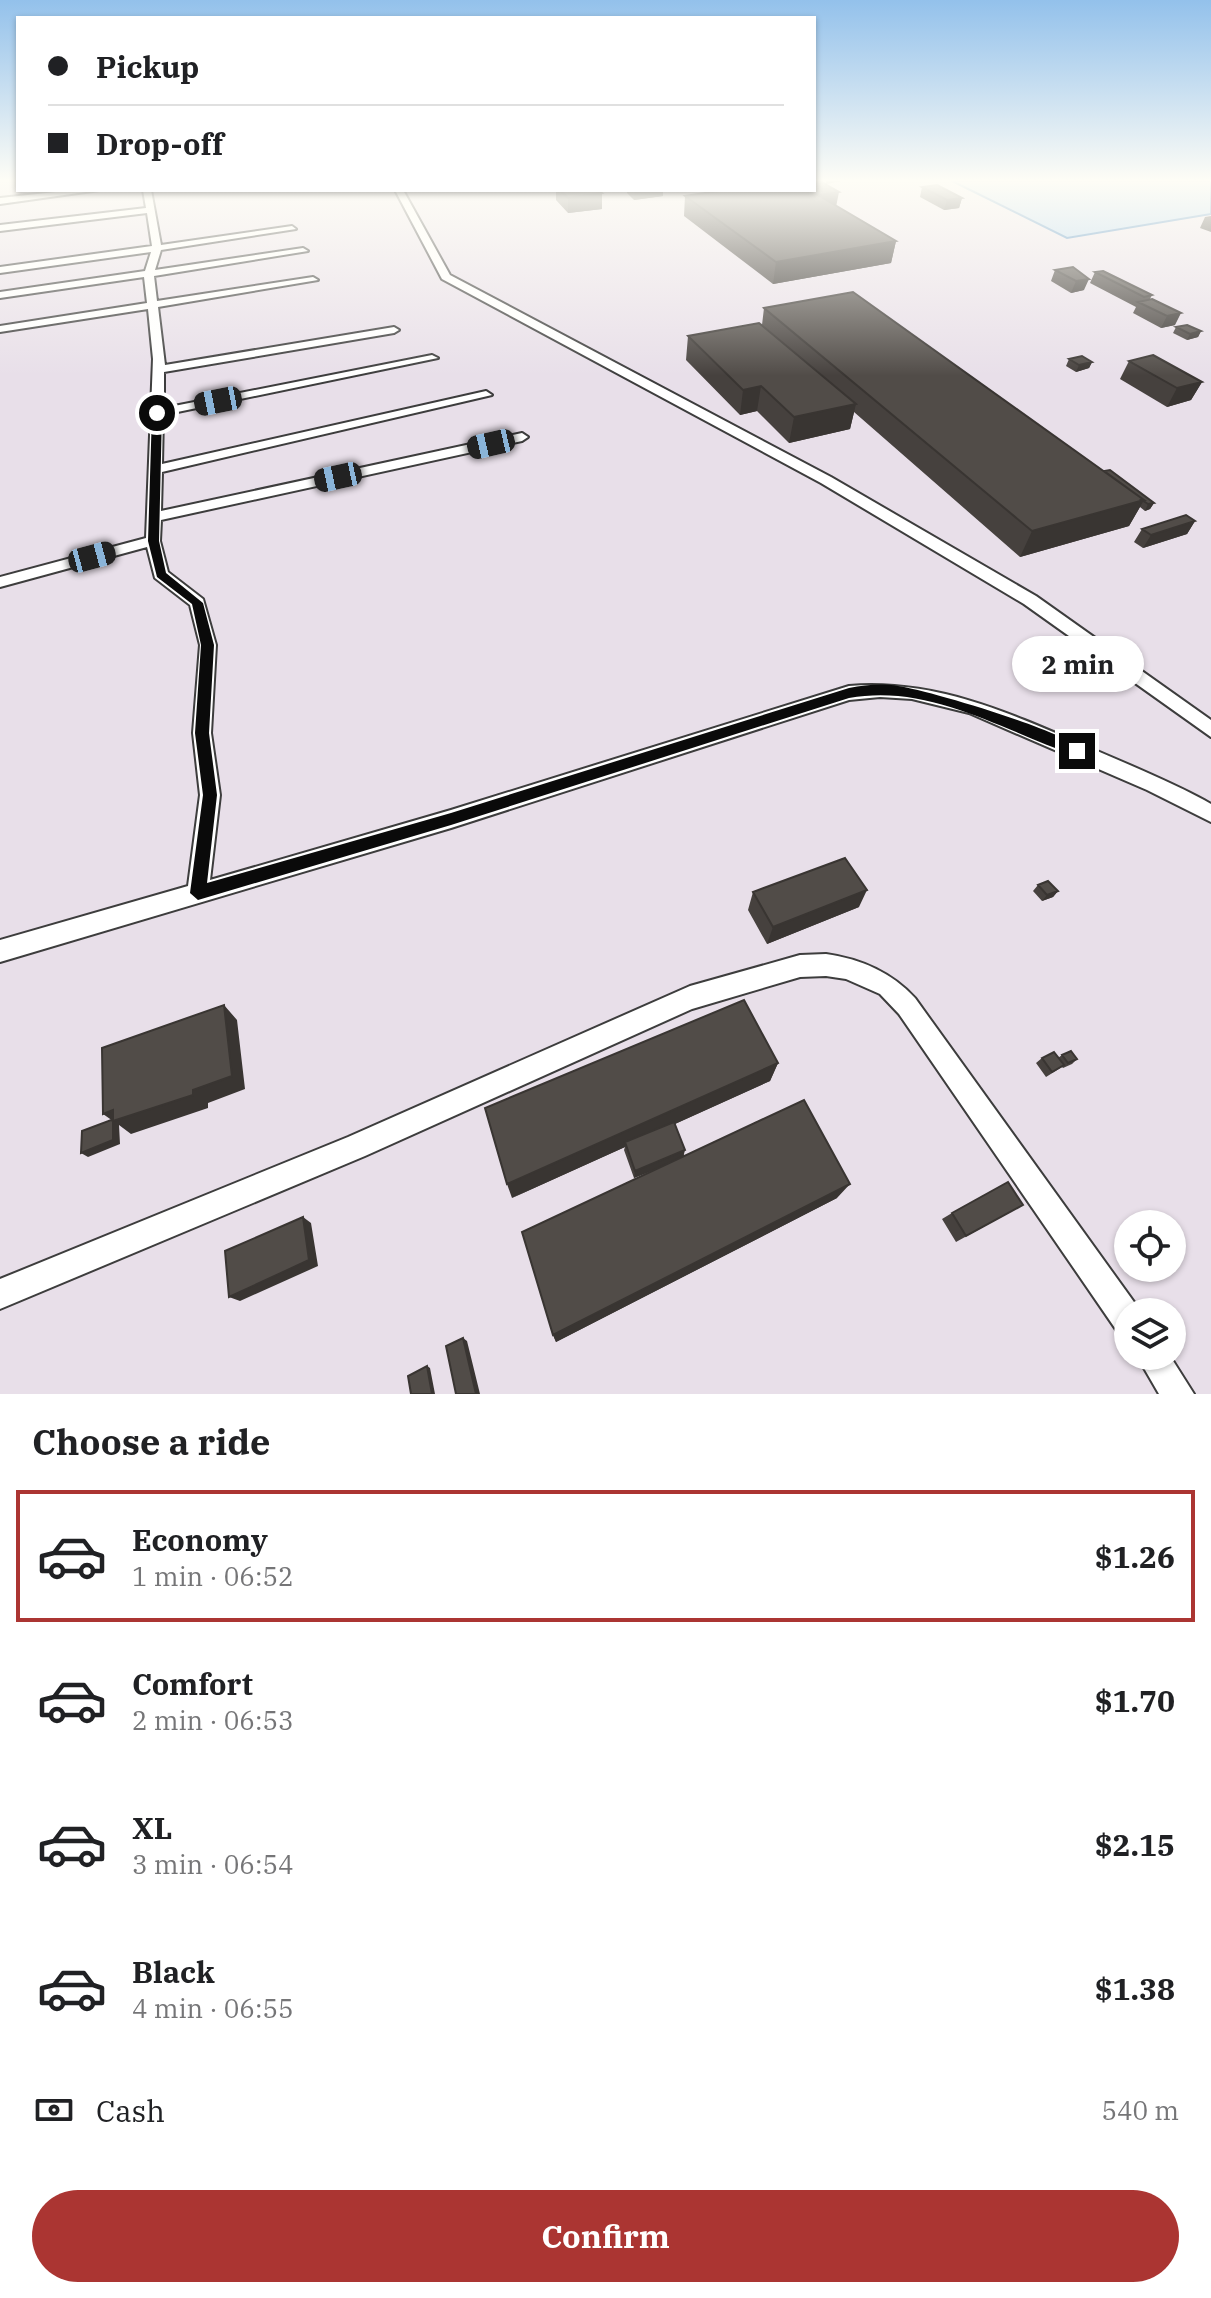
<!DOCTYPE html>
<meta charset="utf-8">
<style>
:root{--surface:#fff;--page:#f2f2f2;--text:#202124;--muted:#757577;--line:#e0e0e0;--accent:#ab3532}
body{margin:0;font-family:"IBM Plex Serif",serif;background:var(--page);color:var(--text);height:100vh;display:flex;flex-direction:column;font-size:30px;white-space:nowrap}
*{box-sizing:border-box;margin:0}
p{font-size:26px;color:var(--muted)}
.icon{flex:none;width:44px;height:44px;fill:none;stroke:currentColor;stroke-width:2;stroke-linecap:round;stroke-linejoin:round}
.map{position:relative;height:1394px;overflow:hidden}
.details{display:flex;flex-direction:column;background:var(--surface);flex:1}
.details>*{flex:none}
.hud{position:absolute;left:16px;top:16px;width:800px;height:176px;border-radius:0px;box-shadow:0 2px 6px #0004;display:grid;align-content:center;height:176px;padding:0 32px;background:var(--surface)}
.tools{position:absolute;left:1114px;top:1210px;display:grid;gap:16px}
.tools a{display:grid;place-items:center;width:72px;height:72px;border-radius:50%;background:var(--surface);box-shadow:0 2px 6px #0004;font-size:40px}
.end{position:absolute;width:36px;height:36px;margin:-18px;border:10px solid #0a0a0a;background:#fff;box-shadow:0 0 0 4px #fff}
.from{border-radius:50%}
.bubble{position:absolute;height:56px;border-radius:28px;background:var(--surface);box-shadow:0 2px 6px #0004;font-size:26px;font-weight:800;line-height:56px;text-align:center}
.car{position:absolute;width:24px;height:48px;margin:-24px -12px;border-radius:10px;box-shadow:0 0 6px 2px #0007;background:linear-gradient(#222 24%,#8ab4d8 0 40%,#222 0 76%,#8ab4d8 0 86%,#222 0)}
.hud b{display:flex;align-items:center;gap:28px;height:76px;font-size:30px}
.hud b+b{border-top:2px solid var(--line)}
.hud i{width:20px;height:20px;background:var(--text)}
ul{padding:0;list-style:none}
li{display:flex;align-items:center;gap:24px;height:132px;margin:0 16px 12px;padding:0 16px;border:4px solid transparent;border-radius:0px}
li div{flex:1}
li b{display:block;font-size:30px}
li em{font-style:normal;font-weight:800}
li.current{border-color:var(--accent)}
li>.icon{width:72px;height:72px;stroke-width:1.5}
h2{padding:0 32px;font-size:36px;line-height:96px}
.pay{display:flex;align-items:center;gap:20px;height:88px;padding:0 32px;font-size:30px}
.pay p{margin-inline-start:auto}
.primary-button{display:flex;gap:16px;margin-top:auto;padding:16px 32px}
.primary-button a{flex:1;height:92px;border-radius:48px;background:var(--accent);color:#fff;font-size:32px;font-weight:800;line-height:92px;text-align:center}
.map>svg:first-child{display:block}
.industrial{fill:#e8dfe9;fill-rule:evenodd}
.water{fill:#b4d4ef;stroke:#4283be;stroke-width:2}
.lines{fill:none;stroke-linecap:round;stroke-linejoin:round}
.minor-casing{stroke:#3d3d3d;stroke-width:4}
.minor{fill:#fff;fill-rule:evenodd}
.wall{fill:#46413e}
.shaded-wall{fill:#393532}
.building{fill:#514c48;stroke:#393532;stroke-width:2}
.route{fill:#0a0a0a}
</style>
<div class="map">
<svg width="1211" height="1394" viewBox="0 0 1211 1394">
<rect width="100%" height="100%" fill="#fdfaea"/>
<path class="industrial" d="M0,181H18V190H814V181H1211V1394H0ZM1128,1224H1172V1268H1128ZM1128,1312H1172V1356H1128Z"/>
<path class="water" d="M952,181H1211V214L1067,238Z"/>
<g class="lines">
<g class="minor-casing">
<path id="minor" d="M74,190H100L0,204V198Z
M143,190H151L161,245L292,226L296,229L161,250L155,270L303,248L308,251L154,276L157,301L313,277L318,280L158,307L165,365L394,327L399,330L394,333L164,372V408L432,355L438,358L163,415L162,464L486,391L492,395L162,472L161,511L522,433L528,437L522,441L161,520L160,541L168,572L203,599L216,645L211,733L220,795L210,880L451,810L849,686C935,679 1010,713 1088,747C1127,764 1167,780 1204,800L1211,804V822L1147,790L969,713L912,699L880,697L849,700L451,828L0,962V940L188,886L200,795L193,733L200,645L190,605L155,578L147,547L0,587V577L146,538L153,359L148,309L0,332V326L147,303L144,277L0,298V292L145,271L151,252L0,273V267L152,246L147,213L0,231V225L146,208Z
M395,190H403L450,275L831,477L1036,596L1211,720V737L1024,604L821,483L442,279Z
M826,954C861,959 891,972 915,998L1139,1309L1140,1312H1128V1335L1117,1331L899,1014L880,994L846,979L826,976L800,977L692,1009L365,1156L0,1309V1279L348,1137L690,986L800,955Z
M1137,1356H1170L1194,1394H1159Z"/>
</g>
<use href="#minor" class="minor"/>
</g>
<path class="wall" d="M922,187L962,198L959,208L944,210L920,197Z
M556,190H598L602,193V209L568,213L556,200Z
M627,190H663V196L634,200L627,193Z
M685,196L896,241L891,263L773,284L684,216Z
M1211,216V232L1200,228L1205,217Z
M1073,267L1084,290L1071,293L1051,281L1055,270Z
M1095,272L1152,295L1150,299L1175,325L1161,328L1133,313L1136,307L1090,283Z
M764,308L1104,471L1154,503L1150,509L1145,511L1140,507L1129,526L1020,557L854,412L850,429L789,443L757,411L740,415L686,360L688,336L762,325Z
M1176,327L1201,331L1198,337L1187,340L1173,333Z
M1069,359L1092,362L1089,368L1076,372L1066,366Z
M1129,361L1202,382L1191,400L1167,407L1120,379Z
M1195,521L1187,534L1143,548L1134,542L1142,529Z
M1038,885L1058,891L1053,897L1042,901L1033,891Z
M753,892L859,907L767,944L748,910Z
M1062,1055L1077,1059L1072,1064L1063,1068L1062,1067L1046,1077L1036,1063L1042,1058H1058Z
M778,1063L770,1081L675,1124L684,1156L837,1198L556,1342L553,1335L654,1170L634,1178L624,1150L625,1147L512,1198Z
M1023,1205L956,1242L942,1219L952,1213Z"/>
<path class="shaded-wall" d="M826,181H842L826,184Z
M635,190H663V196L634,200Z
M839,192L835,212L818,195Z
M602,193V209L568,213V198Z
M962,198L959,208L944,210L947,200Z
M896,241L891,263L773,284L776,262Z
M1089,279L1084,290L1071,293L1076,281Z
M1181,313L1175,325L1161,328L1167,316Z
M1201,331L1198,337L1187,340L1190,334Z
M1092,362L1089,368L1076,372L1079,365Z
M1202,382L1191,400L1167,407L1177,388Z
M761,386L757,411L740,415L743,390Z
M856,404L850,429L789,443L794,417Z
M1144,500L1129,526L1020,557L1032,531Z
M1154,503L1150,509L1145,511L1148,504Z
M1195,521L1187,534L1143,548L1151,535Z
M867,890L859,907L767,944L773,927Z
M1058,891L1053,897L1042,901L1047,895Z
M224,1005L237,1020L245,1089L208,1103V1108L131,1134L119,1125L120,1144L88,1157L81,1153L113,1121L103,1114L113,1110L193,1090Z
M778,1063L770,1081L626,1146L625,1142V1147L512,1198L507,1184Z
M685,1150L683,1158L634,1178L635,1171Z
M850,1184L837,1198L556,1342L553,1335Z
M303,1217L311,1223L318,1266L240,1301L229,1297Z
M463,1338L467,1341L480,1394H476Z
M427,1366L430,1368L435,1394H432Z"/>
<path class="building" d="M820,181L839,192L818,195L896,241L776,262L685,196L726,190H814V182Z
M937,185L962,198L947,200L922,187Z
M560,190H598L602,193L568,198Z
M1073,267L1089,279L1076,281L1055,270Z
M1103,271L1152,295L1144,297L1095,272Z
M853,292L1144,500L1032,531L764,308Z
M1152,299L1181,313L1167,316L1138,302Z
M759,323L856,404L794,417L761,386L743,390L688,336Z
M1187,325L1201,331L1190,334L1176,327Z
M1153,355L1202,382L1177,388L1129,361Z
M1082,356L1092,362L1079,365L1069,359Z
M1110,470L1154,503L1148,504L1142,500H1144L1104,471Z
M1186,515L1195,521L1151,535L1142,529Z
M845,858L867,890L773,927L753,892Z
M1048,881L1058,891L1047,895L1038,885Z
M744,1000L778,1063L507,1184L485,1108Z
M224,1005L232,1076L193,1090V1095L113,1121V1110L103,1114L102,1048Z
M1071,1051L1077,1059L1068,1063L1062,1055Z
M1054,1052L1064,1065L1052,1072L1042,1058Z
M804,1100L850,1184L553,1335L522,1232Z
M111,1120L113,1121V1140L81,1153L82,1131Z
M674,1122L685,1150L635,1171L625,1142Z
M1008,1182L1023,1205L966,1236L952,1213Z
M303,1217L309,1260L229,1297L225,1251Z
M463,1338L476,1394H456L446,1346Z
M427,1366L432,1394H411L408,1376Z"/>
<linearGradient id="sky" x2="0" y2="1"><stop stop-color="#93c1eb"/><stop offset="0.48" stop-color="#fefdf6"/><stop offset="1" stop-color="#fefdf6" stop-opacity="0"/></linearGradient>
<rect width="1211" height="376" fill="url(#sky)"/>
<path class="route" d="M157,410L162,413L159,541L166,573L203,603L214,645L209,733L217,795L207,883L451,813L849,688C866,685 881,683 898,686C928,690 1068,732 1084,751L1077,756C1003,731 930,683 849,698L451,825L198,900L190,893L203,795L195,733L201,645L192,604L157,577L148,541L152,413Z"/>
</svg>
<div class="tools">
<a><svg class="icon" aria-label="locate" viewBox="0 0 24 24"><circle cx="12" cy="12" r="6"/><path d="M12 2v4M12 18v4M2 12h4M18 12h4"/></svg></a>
<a><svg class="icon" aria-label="layers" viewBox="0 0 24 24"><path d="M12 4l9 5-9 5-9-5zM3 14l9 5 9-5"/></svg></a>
</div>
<i class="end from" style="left:157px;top:413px"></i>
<i class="end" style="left:1077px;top:751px"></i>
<div class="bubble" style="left:1012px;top:636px;width:132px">2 min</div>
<i class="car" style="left:218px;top:401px;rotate:259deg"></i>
<i class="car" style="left:491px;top:444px;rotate:257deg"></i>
<i class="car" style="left:338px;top:477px;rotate:258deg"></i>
<i class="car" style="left:92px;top:557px;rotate:75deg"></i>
<div class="hud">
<b><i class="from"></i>Pickup</b>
<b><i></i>Drop-off</b>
</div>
</div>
<section class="details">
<h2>Choose a ride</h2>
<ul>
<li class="current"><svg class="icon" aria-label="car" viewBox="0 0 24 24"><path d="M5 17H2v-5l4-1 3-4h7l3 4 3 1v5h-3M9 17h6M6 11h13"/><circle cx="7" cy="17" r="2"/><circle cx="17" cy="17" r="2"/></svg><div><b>Economy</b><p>1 min · 06:52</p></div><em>$1.26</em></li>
<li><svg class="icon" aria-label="car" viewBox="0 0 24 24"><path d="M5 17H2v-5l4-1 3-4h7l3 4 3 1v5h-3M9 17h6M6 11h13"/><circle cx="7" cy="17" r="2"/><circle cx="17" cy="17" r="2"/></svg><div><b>Comfort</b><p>2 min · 06:53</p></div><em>$1.70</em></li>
<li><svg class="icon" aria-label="car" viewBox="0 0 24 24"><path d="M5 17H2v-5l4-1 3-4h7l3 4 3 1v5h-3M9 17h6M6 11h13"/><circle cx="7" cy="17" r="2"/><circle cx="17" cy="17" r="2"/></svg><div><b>XL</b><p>3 min · 06:54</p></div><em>$2.15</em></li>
<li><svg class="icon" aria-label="car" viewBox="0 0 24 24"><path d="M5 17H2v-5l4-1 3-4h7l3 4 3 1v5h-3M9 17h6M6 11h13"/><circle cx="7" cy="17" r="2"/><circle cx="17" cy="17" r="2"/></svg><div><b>Black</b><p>4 min · 06:55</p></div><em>$1.38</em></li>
</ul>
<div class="pay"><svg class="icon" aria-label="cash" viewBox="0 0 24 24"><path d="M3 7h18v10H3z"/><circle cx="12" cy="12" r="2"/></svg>Cash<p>540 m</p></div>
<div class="primary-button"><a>Confirm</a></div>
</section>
